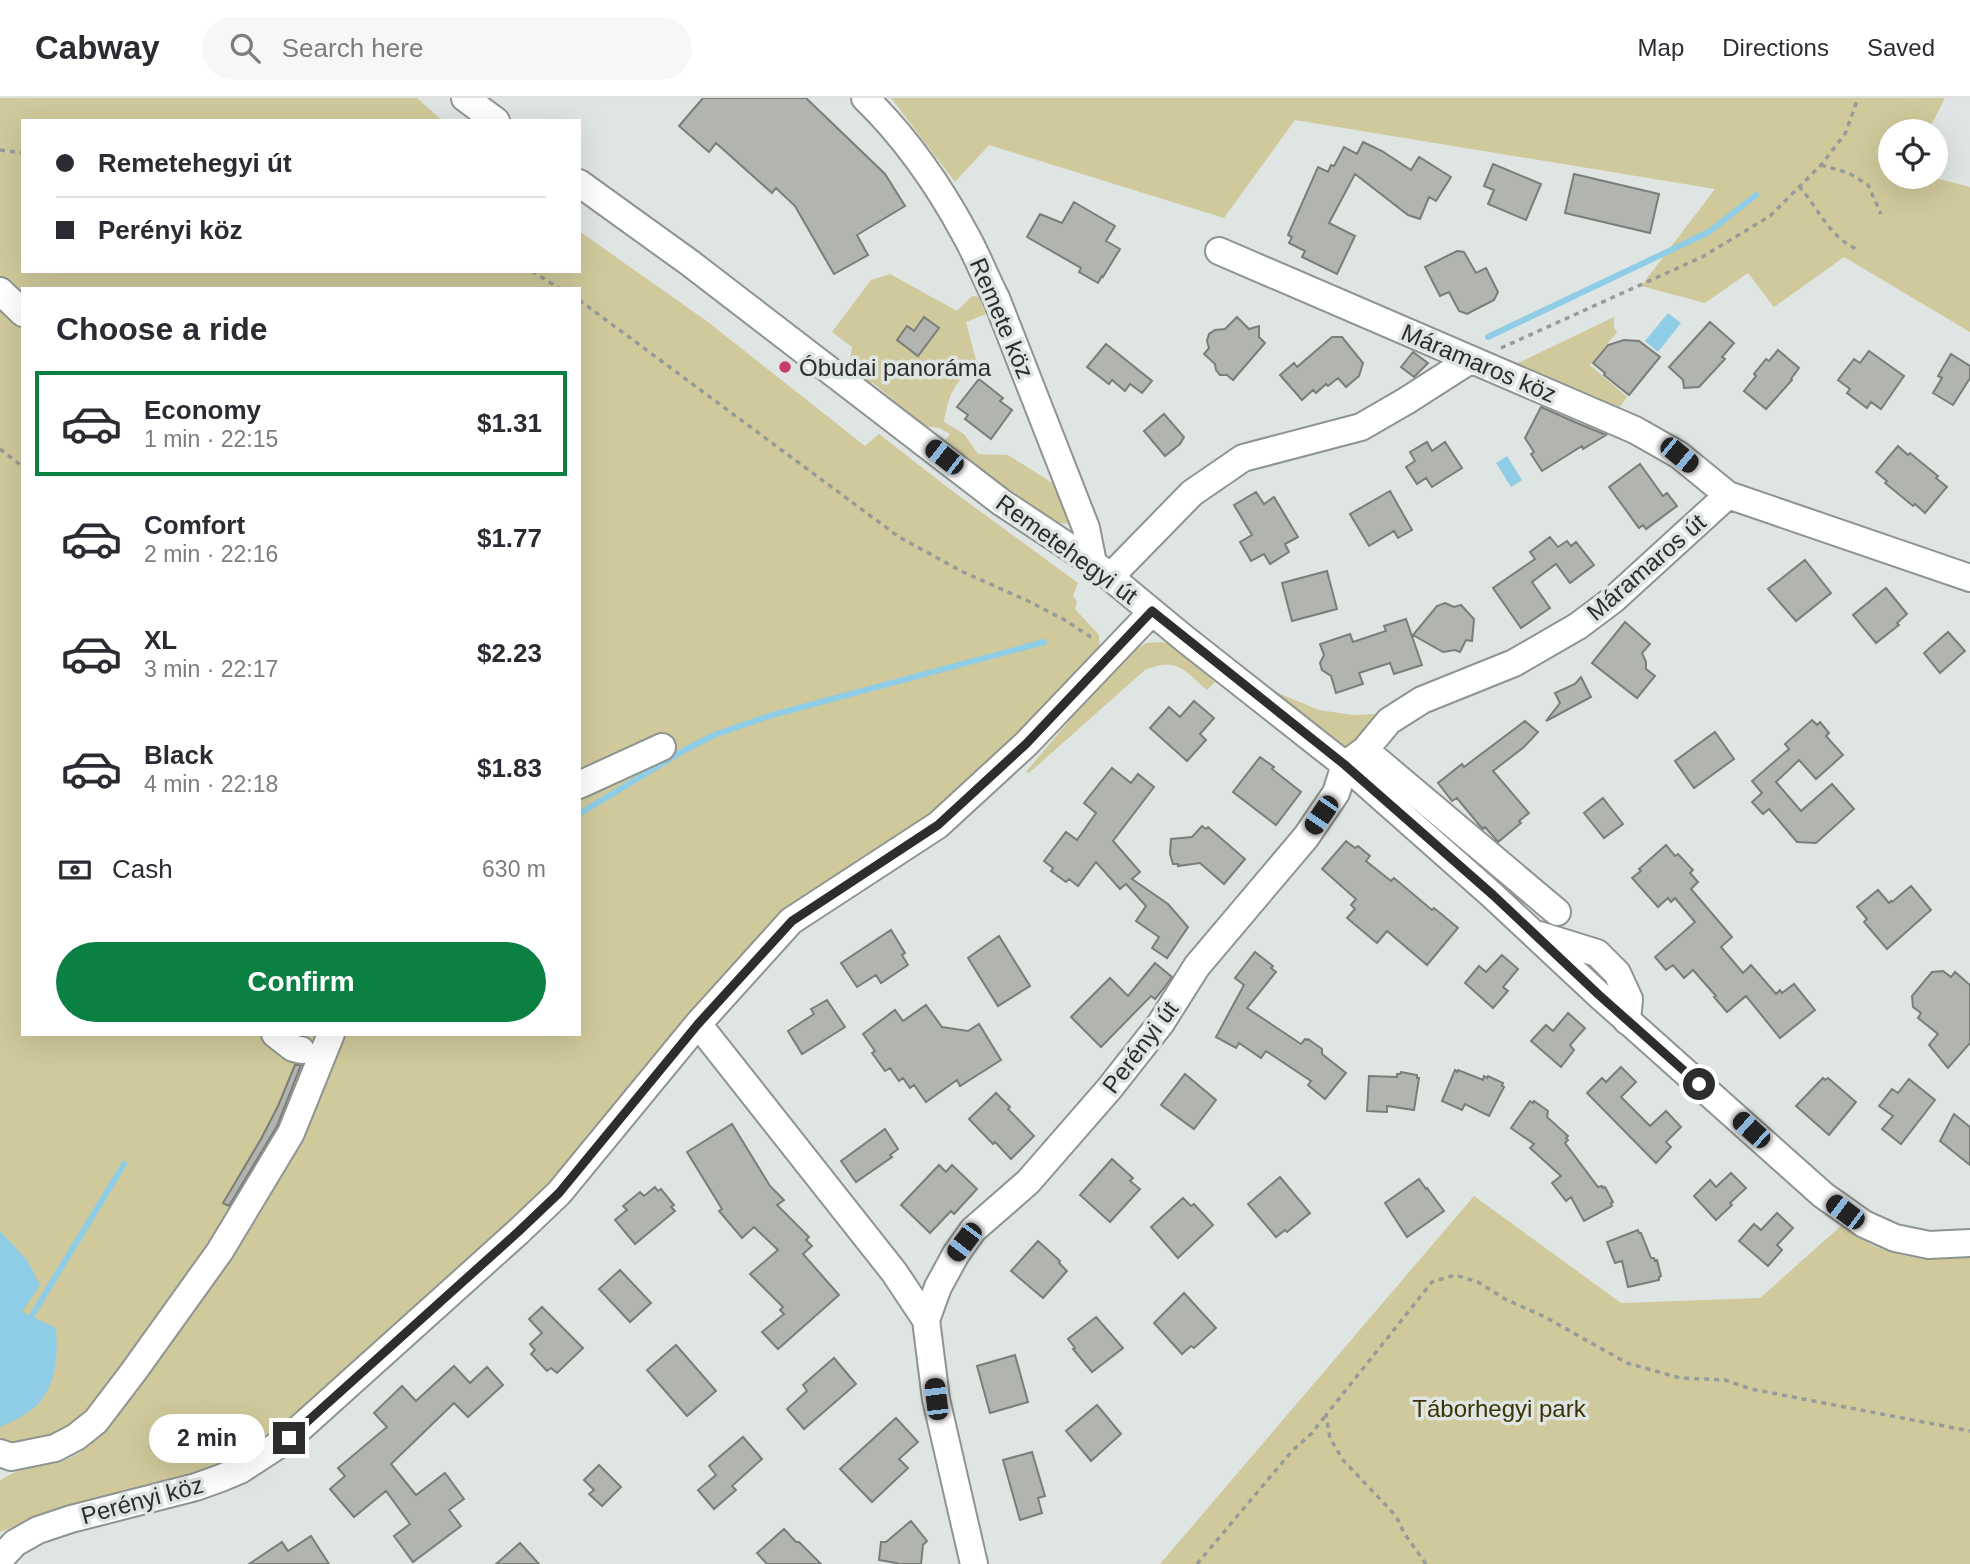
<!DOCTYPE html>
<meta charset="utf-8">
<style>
:root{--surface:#fff;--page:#f7f7f7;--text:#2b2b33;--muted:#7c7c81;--line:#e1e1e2;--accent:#0b8043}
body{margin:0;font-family:Arial,sans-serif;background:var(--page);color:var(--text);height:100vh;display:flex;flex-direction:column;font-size:26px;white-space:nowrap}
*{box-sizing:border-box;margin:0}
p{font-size:23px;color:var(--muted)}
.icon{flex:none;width:38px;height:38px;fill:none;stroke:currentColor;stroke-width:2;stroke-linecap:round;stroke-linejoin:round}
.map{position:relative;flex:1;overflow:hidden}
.side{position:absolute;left:21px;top:189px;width:560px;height:749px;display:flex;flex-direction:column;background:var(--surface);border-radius:0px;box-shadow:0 7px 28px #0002}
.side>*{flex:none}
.banner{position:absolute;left:21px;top:21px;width:560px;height:154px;border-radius:0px;box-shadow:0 7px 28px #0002;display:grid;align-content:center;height:154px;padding:0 35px;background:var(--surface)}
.buttons{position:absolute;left:1878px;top:21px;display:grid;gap:14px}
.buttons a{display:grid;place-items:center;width:70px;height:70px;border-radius:50%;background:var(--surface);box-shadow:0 7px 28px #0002;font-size:35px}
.end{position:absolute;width:32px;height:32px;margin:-16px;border:9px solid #2c2e2d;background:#fff;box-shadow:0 0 0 4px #fff}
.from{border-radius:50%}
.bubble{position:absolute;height:49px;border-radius:24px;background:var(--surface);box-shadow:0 7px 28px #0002;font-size:23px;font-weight:700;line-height:49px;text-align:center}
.car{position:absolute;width:21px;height:42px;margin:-21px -10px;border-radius:9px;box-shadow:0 0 5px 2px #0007;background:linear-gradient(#222 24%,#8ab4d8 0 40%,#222 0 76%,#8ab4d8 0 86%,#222 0)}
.banner b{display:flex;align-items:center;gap:24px;height:66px;font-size:26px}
.banner b+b{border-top:2px solid var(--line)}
.banner i{width:18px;height:18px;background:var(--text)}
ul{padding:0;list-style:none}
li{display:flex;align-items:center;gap:21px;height:105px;margin:0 14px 10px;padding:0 21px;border:4px solid transparent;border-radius:0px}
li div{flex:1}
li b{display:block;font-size:26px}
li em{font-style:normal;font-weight:700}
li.on{border-color:var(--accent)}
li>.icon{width:63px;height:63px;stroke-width:1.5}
h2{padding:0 35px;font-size:32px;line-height:84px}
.pay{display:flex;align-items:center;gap:18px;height:77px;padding:0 35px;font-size:26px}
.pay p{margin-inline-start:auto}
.cta{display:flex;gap:14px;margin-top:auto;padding:14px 35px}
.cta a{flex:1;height:80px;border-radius:42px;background:var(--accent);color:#fff;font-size:28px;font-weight:700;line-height:80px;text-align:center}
header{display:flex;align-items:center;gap:42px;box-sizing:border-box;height:98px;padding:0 35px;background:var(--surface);border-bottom:2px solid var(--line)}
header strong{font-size:33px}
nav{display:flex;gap:38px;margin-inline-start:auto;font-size:24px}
.search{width:490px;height:63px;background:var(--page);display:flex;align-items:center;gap:18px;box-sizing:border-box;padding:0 24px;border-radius:38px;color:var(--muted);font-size:26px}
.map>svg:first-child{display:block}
.green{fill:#d0c99b;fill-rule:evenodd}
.water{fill:#8fcde7}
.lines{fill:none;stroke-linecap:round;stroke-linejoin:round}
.stream{stroke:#8fcde7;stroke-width:6}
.building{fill:#b1b4af;stroke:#7a7d78;stroke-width:2}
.minor-casing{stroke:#8e9490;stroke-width:30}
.path{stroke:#979b99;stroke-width:3.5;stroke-dasharray:5 5;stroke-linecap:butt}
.minor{stroke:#fff;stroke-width:26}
.route{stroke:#2c2e2d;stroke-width:9}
.poi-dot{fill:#c93c69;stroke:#dfe5e2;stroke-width:2.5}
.labels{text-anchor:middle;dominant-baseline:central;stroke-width:7;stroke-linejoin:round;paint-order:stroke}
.street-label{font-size:24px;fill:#2c2e2d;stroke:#dfe5e2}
.poi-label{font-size:24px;fill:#2c2e2d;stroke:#dfe5e2;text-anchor:start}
.park-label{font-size:24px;fill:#3a3306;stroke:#dfe5e2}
</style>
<header>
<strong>Cabway</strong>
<div class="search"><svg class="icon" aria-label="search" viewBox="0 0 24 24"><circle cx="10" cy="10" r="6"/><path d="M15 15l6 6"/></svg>Search here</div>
<nav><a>Map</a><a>Directions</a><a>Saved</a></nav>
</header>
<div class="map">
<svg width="1970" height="1466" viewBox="0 0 1970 1466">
<rect width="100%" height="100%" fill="#dfe5e2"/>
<path class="green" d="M0,0H417L443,23H23V173H579V133L708,224L865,348L879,336L951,392L1078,485L1073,497L1077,504L1075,511L1099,537L1100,557C1042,614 986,674 920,724C869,762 810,789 762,833L548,1094L273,1342L231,1369L40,1419L0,1434V1383C18,1368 42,1370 63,1363C75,1358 86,1351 96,1342L24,1353L0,1342ZM23,191H579V936H23Z
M891,0H1945L1928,33H1890V79H1931L1970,89V234L1844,159L1774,209L1748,175L1705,205L1641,188L1715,91L1295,22L1224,120L989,47L955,84Z
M890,176L957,213L972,198L979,199L986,216L966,224L977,266C953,287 950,292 944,324L964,336L978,356L1008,357L1057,388L1070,426L1056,425L1020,406L1015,394L1001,391L973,371L968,359L960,360L943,346L950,336L939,330L924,328L873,285L865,287L848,274L852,249L832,234L871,182Z
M1614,219V230L1617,234L1590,267L1627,299L1620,309L1516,266Z
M1162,544L1171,547L1215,584L1207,592C1184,572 1177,559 1145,572L1029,675L1026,674L1120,562L1146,545Z
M1261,588L1319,612L1353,617L1376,616L1362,640L1352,648H1335Z
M1474,1098L1621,1205L1760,1200L1843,1126C1852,1132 1861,1141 1870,1146C1901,1161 1936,1164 1970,1158V1466H1160Z"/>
<path class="water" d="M1668,215L1681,225L1658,254L1645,243Z
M1507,358L1522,382L1511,389L1496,365Z
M0,1133L27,1162L40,1187L22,1214L56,1230C58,1255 57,1285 39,1305C29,1316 13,1323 0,1329Z"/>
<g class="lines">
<path class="stream" d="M1488,239L1709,134L1756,97
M579,716L683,653L714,637L769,618L1044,544
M31,1219L124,1066"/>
</g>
<path class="building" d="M703,0H806L885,76L905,108L857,137L868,157L834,176L795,108L776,90L772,95L716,45L709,54L679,28Z
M1363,44L1382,53L1411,72L1419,59L1451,79L1436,103L1429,99L1420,121L1408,117L1355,76L1329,125L1355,138L1337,176L1302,159L1305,153L1289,145L1292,139L1288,137L1318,69L1328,74L1331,67L1334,68L1344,49L1357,56Z
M1493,66L1541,86L1526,122L1488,106L1494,92L1484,88Z
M1574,76L1659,96L1650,135L1565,115Z
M1074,104L1115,128L1106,143L1120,151L1103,179L1102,178L1098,185L1079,174L1081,170L1027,139L1040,116L1062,125Z
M1457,153L1464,154L1476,175L1486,170L1498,194L1494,202L1467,216L1459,213L1449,194L1440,198L1425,169Z
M924,219L939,230L918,258L897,242L907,228L914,233Z
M1237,219L1249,231L1259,228V239L1265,245L1233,282L1227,277H1220L1216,272L1215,266L1204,256L1209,250L1207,243L1209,236L1215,232L1225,231Z
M1710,224L1734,245L1722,259L1725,261L1699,289L1684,290L1683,282L1669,269Z
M1332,239H1342L1363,265L1359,278L1346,289L1338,280L1328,288L1326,286L1316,295L1313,292L1302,302L1280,277L1294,265L1297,269Z
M1624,242L1639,243L1660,259L1629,297L1604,277L1605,275L1593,265L1608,247Z
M1106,246L1152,283L1142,295L1130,286L1125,293L1112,282L1109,286L1087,269Z
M1778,252L1799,270L1791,281L1792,282L1766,311L1744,293L1756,278L1754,276L1766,261L1769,263Z
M1869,253L1904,278L1881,311L1871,304L1867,310L1847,295L1850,291L1838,282L1854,261L1860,265Z
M1413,254L1428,265L1414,279L1401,269Z
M1951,256L1970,268V280L1953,307L1933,295L1942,280L1938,278Z
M979,281L1003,300L1000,303L1012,312L991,341L965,321L968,317L957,309Z
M1541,309L1577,325L1606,337L1583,351L1582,348L1542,373L1531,356L1534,354L1525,340Z
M1164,316L1184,339L1180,346L1165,358L1144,333Z
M1427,344L1432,353L1445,344L1462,370L1432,389L1426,380L1417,386L1406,369L1415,363L1410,354Z
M1898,348L1908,357L1910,355L1922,365L1938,378L1936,380L1947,389L1925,415L1915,406L1913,408L1885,385L1887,383L1876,374Z
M1640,366L1663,398L1667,395L1677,408L1646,431L1643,427L1639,430L1609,389Z
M1390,393L1412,432L1398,440L1394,433L1369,448L1350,416Z
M1256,394L1264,406L1274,399L1298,439L1285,446L1289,454L1270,466L1264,456L1251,463L1240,444L1252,437L1234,407Z
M1550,439L1558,449L1567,443L1571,448L1576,444L1594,467L1570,485L1556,466L1532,484L1550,510L1521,530L1493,490L1535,461L1530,454Z
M1805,462L1831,495L1796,523L1768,491Z
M1327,473L1337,511L1292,523L1282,485Z
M1886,490L1907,516L1897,525L1899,527L1876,545L1853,517Z
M1445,505L1454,509L1461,507L1474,521L1472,543L1466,542L1460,554L1455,552L1443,554L1413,537L1437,508Z
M1406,521L1422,567L1394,576L1390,565L1359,575L1363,586L1336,595L1331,578L1322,572L1320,565L1324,557L1320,546L1350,536L1353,544L1386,533L1384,528Z
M1625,524L1650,546L1642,555L1646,564V571L1655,578L1637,600L1592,565Z
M1948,534L1965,553L1940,575L1924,555Z
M1581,579L1591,599L1546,623L1560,605L1555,595L1575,586Z
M1194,603L1214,620L1200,636L1206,642L1187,663L1150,630L1169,609L1180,619Z
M1812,622L1817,627L1820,624L1829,635L1826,638L1843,657L1816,681L1799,662L1776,684L1801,713L1832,686L1854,711L1816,745L1797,744L1769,711L1763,716L1752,704L1762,695L1752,683L1789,651L1785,646Z
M1525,623L1538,634L1524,649L1493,673L1529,715L1519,723L1521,725L1498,744L1485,729L1483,731L1480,728L1457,700L1452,703L1438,685L1462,666L1464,669Z
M1715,634L1734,661L1694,690L1675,663Z
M1260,659L1274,669L1272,671L1301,694L1276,727L1233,694Z
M1112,670L1131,685L1138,676L1154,689L1113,743L1140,774L1132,781L1168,806L1188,829L1167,860L1152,850L1159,839L1136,823L1146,808L1126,786L1120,791L1096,764L1078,788L1069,781L1066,784L1051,773L1053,770L1044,763L1066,734L1077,742L1096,715L1084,705Z
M1603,700L1623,726L1604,740L1584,715Z
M1202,728L1206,731L1208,729L1245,761L1224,786L1200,765L1178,768V766H1173L1170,756L1171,741L1192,739Z
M1346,743L1355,750L1358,748L1370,758L1366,763L1391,783L1394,780L1432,812L1434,810L1458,830L1427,867L1387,833L1377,845L1347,820L1355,811L1351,807L1356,801L1322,771Z
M1666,747L1675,758L1678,756L1693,772L1690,775L1698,784L1691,791L1732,839L1721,849L1743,875L1751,867L1776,896L1780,892L1782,895L1794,886L1815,912L1780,940L1746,898L1727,914L1714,899L1716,898L1693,872L1684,880L1673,867L1666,872L1655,859L1695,824L1675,800L1671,804L1668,800L1658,809L1632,780L1641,773L1639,771Z
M1911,788L1931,812L1887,851L1864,824L1867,821L1857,809L1878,792L1889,805L1891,803L1892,804Z
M891,832L905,855L902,857L908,867L881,885L876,877L857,889L841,865Z
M999,838L1030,888L998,908L968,860Z
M1255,854L1273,868L1271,870L1276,874L1247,910L1301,946L1305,941L1307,942L1308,941L1322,951V956L1346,975L1325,1001L1308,987L1311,983L1266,953L1261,960L1239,945L1236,950L1216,939L1244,887L1235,880Z
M1502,857L1518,871L1503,889L1508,893L1493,910L1465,885L1479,868L1486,874Z
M1155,865L1172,879L1164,890L1155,901L1151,898L1101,949L1071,919L1110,880L1128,898Z
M1943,873L1951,879L1955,874L1970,887V945L1948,970L1929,947L1938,936L1918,920L1921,915L1913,909L1912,898L1932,874Z
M827,902L845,929L802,956L788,933L814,916L811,911Z
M926,907L942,929L968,933L979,926L1001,962L960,988L957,982L926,1004L914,987L910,990L903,980L899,983L890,970L885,973L872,955L875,953L863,936L895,912L903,923Z
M1568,915L1585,930L1570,947L1574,952L1561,969L1531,943L1546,927L1553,933Z
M295,967H301L277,1028L229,1108L223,1105L261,1041L278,1008Z
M1621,969L1636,984L1621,999L1650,1028L1666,1013L1681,1029L1666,1044L1671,1049L1656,1065L1587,995L1602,980L1606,984Z
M1455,972L1457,974L1458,972L1483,982L1484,978L1487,980L1488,978L1503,985L1502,988L1504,989L1489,1018L1465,1006L1462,1012L1442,1003Z
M1401,974L1417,977V980H1419L1414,1012L1387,1008V1014L1367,1013L1369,978L1397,979V976H1400Z
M1185,976L1216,1002L1194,1031L1161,1007Z
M1823,980L1825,982L1828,980L1856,1004L1829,1037L1796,1008Z
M1909,981L1935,1002L1901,1046L1882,1031L1893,1018L1879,1008L1892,991L1898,995Z
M996,995L1010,1009L1008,1011L1034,1038L1011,1061L995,1044L993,1046L969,1021Z
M1530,1003L1533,1005L1534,1003L1548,1013L1547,1019L1568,1038L1566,1040L1568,1042L1565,1045L1598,1089L1602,1088L1603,1090L1605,1089L1613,1104L1611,1105L1612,1108L1584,1123L1571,1099L1566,1103L1552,1085L1561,1078L1530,1050L1534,1046L1511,1030Z
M1954,1016L1970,1029V1067L1940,1043Z
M732,1026L770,1088L784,1102L777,1107L809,1139L806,1142L812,1148L803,1156L839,1197L778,1251L762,1234L784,1216L780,1212L783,1209L750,1176L778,1152L754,1129L742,1140L719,1113L722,1111L687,1054Z
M885,1031L898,1051L890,1057L892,1059L856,1084L841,1063Z
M1112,1061L1133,1080L1130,1083L1140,1091L1110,1124L1080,1097Z
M939,1067L946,1074L952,1067L977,1091L954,1116L951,1113L930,1135L901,1107Z
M1731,1075L1746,1090L1730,1105L1732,1107L1716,1122L1694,1098L1710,1082L1716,1089Z
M1280,1079L1310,1115L1287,1134L1285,1132L1276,1139L1248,1106Z
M1419,1081L1426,1091L1427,1090L1444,1113L1407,1139L1385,1105Z
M655,1089L658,1093L661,1091L674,1107L671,1109L675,1113L635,1146L615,1122L627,1112L623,1108L640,1094L644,1098Z
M1183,1100L1191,1108L1194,1106L1213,1127L1178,1160L1151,1129Z
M1777,1115L1793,1130L1777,1147L1782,1152L1768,1168L1739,1143L1754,1126L1761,1132Z
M1638,1132L1639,1135H1641L1651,1160H1654L1655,1163L1657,1162L1661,1178L1659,1179V1182L1628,1189L1622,1163L1615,1165L1607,1144Z
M1038,1143L1060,1163L1059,1165L1067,1173L1043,1200L1011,1173Z
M620,1172L651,1205L630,1224L599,1191Z
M1184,1195L1216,1230L1194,1250L1191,1248L1182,1256L1154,1225Z
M542,1209L583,1250L557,1275L551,1270L547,1273L531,1256L535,1252L530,1246L542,1235L529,1221Z
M1096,1219L1123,1250L1092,1274L1073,1251L1075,1250L1068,1241Z
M676,1247L716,1293L687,1318L647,1272Z
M1015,1257L1028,1304L990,1315L977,1268Z
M834,1260L856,1286L804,1331L787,1311L807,1293L803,1287Z
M454,1268L470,1285L487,1269L503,1287L468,1319L454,1305L391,1366L416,1397L445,1375L464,1401L449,1412L461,1428L413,1464L394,1438L410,1426L386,1393L354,1419L330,1391L345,1378L338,1370L387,1329L374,1315L402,1288L416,1303Z
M1097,1307L1121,1336L1091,1363L1066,1333Z
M896,1320L918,1344L899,1361L908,1370L872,1404L840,1371Z
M743,1339L762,1361L732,1388L736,1392L714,1411L698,1392L716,1377L709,1368Z
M1032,1354L1045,1398L1038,1400L1042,1415L1020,1422L1003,1362Z
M599,1367L621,1389L602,1408L589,1396L594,1392L584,1382Z
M911,1423L927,1443L923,1447L921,1466H895L896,1465L879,1462L881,1444H886Z
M784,1431L796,1444H799L821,1466H767L757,1455Z
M311,1438L329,1466H249L282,1444L288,1453Z
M520,1445L539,1466H496Z"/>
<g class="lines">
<g class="minor-casing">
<path id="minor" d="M465,0L496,23
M865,0C906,40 938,86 965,136C977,157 985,179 996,200L1086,430L1093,465
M579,85L690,165L1001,404L1093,465L1185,541L1345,667L1492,797L1599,897L1823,1097L1864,1126L1895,1140L1929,1147L1970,1145
M1219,153L1635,332L1679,357L1728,397L1970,480
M0,193L23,215
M1110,479L1192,395L1243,360L1361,329L1406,303L1470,262
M1365,652L1557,814
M579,687L662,649
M1539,837L1597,855L1617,875L1629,901L1627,923
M698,926L894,1174L926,1222
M275,936L293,950L301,952
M0,1355L11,1359L55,1350L76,1339L96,1323L134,1273L220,1153L291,1035L331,936
M0,1461L15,1445L38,1432L71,1421L196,1389L221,1380L240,1372L289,1340L518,1134L559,1095L698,926L791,823L938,727L1026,646L1152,514
M974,1466L936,1301L926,1222L938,1189L956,1156L973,1132L1028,1084L1109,991L1161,925L1197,868L1306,739L1336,695L1345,667L1365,652L1389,623L1422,602L1514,565L1578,528L1614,501L1728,397"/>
</g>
<path class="path" d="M0,52L23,55
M1821,67L1849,75L1868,87L1881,116
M1799,88C1818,110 1830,140 1857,151
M532,173L560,191
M579,202L899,439L963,474L1026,502L1063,521L1094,541
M1501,250L1702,159L1770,118L1821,67L1845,36L1858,0
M0,351L23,369
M1197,1466L1292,1353L1311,1336L1326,1317
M1426,1466L1404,1435L1396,1418L1343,1362L1330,1340L1326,1317L1432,1184L1455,1177L1478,1184L1505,1201L1545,1219L1627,1265L1680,1280L1725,1282L1751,1291L1970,1333"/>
<use href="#minor" class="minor"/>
</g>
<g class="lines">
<path class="route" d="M289,1340L518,1134L559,1095L698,926L792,823L938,727L1026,646L1152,513L1345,667L1493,797L1599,897L1699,986"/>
</g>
<circle class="poi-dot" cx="785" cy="269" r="7"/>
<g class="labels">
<g class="street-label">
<text transform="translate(1002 220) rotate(67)">Remete köz</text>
<text transform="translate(1479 265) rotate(23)">Máramaros köz</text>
<text transform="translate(1067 451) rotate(36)">Remetehegyi út</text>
<text transform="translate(1646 469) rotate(-41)">Máramaros út</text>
<text transform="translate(1140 949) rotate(-53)">Perényi út</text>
<text transform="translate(142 1402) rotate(-15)">Perényi köz</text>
</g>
<g class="poi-label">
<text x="799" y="269">Óbudai panoráma</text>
</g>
<g class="park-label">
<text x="1499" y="1310">Táborhegyi park</text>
</g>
</g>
</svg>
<div class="buttons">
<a><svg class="icon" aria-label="locate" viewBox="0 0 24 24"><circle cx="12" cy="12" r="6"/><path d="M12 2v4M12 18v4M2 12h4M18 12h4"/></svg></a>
</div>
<i class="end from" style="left:1699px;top:986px"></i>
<i class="end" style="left:289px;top:1340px"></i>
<div class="bubble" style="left:149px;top:1316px;width:116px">2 min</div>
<i class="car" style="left:1679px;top:357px;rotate:129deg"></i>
<i class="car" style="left:944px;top:359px;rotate:308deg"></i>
<i class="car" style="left:1321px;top:717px;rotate:214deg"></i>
<i class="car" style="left:1751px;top:1032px;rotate:312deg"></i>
<i class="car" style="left:1845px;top:1114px;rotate:307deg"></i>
<i class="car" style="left:964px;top:1144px;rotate:217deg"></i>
<i class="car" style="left:936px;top:1301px;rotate:353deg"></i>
<div class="banner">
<b><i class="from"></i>Remetehegyi út</b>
<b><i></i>Perényi köz</b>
</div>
<section class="side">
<h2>Choose a ride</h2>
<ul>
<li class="on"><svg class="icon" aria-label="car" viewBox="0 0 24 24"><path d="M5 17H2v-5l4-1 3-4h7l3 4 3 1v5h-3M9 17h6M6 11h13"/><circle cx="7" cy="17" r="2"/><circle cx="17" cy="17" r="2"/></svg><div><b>Economy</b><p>1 min · 22:15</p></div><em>$1.31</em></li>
<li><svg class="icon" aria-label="car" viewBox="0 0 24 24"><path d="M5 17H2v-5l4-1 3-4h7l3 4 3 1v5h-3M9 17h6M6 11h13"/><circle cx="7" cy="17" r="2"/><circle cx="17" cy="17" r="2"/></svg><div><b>Comfort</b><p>2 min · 22:16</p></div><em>$1.77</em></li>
<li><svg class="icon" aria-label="car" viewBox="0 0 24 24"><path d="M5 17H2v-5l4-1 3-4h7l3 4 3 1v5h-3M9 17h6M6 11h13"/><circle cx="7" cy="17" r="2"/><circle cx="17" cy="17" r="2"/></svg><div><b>XL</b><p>3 min · 22:17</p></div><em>$2.23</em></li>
<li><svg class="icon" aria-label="car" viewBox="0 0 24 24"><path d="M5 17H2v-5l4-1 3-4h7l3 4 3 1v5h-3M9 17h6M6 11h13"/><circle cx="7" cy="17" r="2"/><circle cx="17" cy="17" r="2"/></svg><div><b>Black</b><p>4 min · 22:18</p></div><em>$1.83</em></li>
</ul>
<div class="pay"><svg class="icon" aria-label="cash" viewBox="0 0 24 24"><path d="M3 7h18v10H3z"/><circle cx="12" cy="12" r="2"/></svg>Cash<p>630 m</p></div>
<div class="cta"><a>Confirm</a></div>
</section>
</div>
